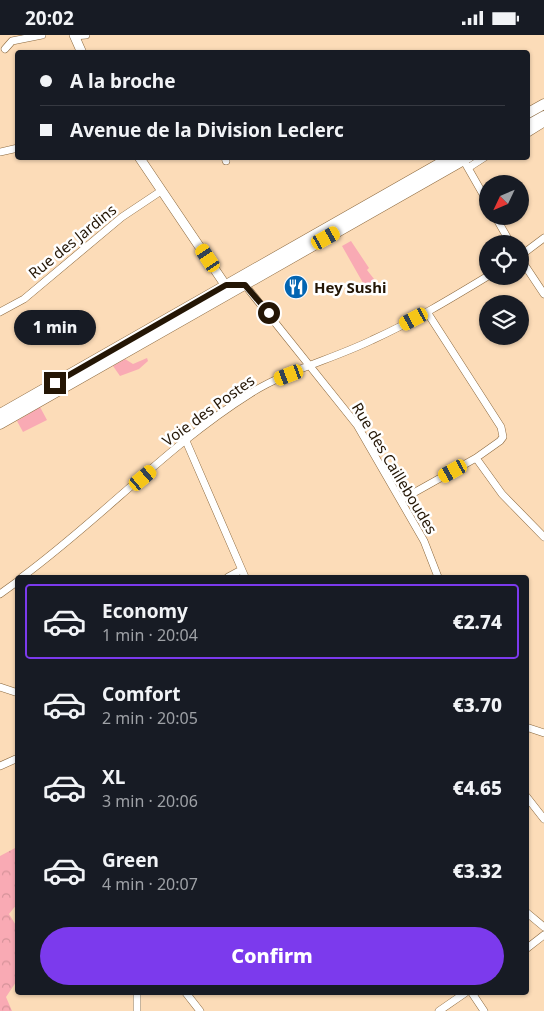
<!DOCTYPE html>
<meta charset="utf-8">
<style>
:root{--surface:#171b24;--page:#20242c;--text:#f1f3f6;--muted:#9ea1a6;--line:#363941;--accent:#7c3aed}
body{margin:0;font-family:"Noto Sans",sans-serif;background:var(--page);color:var(--text);height:100vh;display:flex;flex-direction:column;font-size:19px;white-space:nowrap}
*{box-sizing:border-box;margin:0}
p{font-size:16px;color:var(--muted)}
.icon{flex:none;width:28px;height:28px;fill:none;stroke:currentColor;stroke-width:2;stroke-linecap:round;stroke-linejoin:round}
.map{position:relative;flex:1;overflow:hidden}
.panel{position:absolute;left:15px;top:540px;width:514px;height:420px;display:flex;flex-direction:column;background:var(--surface);border-radius:5px;box-shadow:0 1px 4px #0004}
.panel>*{flex:none}
.guide{position:absolute;left:15px;top:15px;width:515px;height:110px;border-radius:5px;box-shadow:0 1px 4px #0004;display:grid;align-content:center;height:110px;padding:0 25px;background:var(--surface)}
.needle{width:32px;rotate:226deg}
.controls{position:absolute;left:479px;top:140px;display:grid;gap:10px}
.controls a{display:grid;place-items:center;width:50px;height:50px;border-radius:50%;background:var(--surface);box-shadow:0 1px 4px #0004;font-size:25px}
.end{position:absolute;width:22px;height:22px;margin:-11px;border:6px solid #241605;background:#fff;box-shadow:0 0 0 2px #fff}
.from{border-radius:50%}
.bubble{position:absolute;height:35px;border-radius:18px;background:var(--surface);box-shadow:0 1px 4px #0004;font-size:16px;font-weight:800;line-height:35px;text-align:center}
.car{position:absolute;width:15px;height:30px;margin:-15px -8px;border-radius:6px;box-shadow:0 0 4px 1px #0007;background:linear-gradient(#f5c518 24%,#345 0 40%,#f5c518 0 76%,#345 0 86%,#f5c518 0)}
.guide b{display:flex;align-items:center;gap:18px;height:48px;font-size:19px}
.guide b+b{border-top:1px solid var(--line)}
.guide i{width:12px;height:12px;background:var(--text)}
ul{padding:9px 0 0;list-style:none}
li{display:flex;align-items:center;gap:15px;height:75px;margin:0 10px 8px;padding:0 15px;border:2px solid transparent;border-radius:5px}
li div{flex:1}
li b{display:block;font-size:19px}
li em{font-style:normal;font-weight:800}
li.on{border-color:var(--accent)}
li>.icon{width:45px;height:45px;stroke-width:1.5}
.action{display:flex;gap:10px;margin-top:auto;padding:10px 25px}
.action a{flex:1;height:58px;border-radius:30px;background:var(--accent);color:#fff;font-size:20px;font-weight:800;line-height:58px;text-align:center}
.status{display:flex;justify-content:space-between;align-items:center;height:35px;padding:0 25px;background:var(--surface);direction:ltr}
.status svg{height:14px;fill:currentColor}
.map>svg:first-child{display:block}
.green{fill:#f9aab4}
.forest{fill:url(#forest-crowns)}
.lines{fill:none;stroke-linecap:round;stroke-linejoin:round}
.street-casing{stroke:#8b683d;stroke-width:8}
.secondary-casing{stroke:#8b683d;stroke-width:10}
.primary-casing{stroke:#8b683d;stroke-width:11}
.street{stroke:#fff;stroke-width:7}
.secondary{stroke:#fff;stroke-width:9}
.primary{stroke:#fff;stroke-width:10}
.route{stroke:#241605;stroke-width:6}
.labels{text-anchor:middle;dominant-baseline:central;stroke-width:5;stroke-linejoin:round;paint-order:stroke}
.street-label{font-size:15px;fill:#241605;stroke:#fff}
.poi-label{font-size:15px;font-weight:bold;fill:#241605;stroke:#fff;text-anchor:start}
</style>
<div class="status"><b>20:02</b><svg viewBox="0 0 49 12"><path d="M0 12V9h3v3zM5 12V6h3v6zM10 12V3h3v9zM15 12V0h3v12zM26 1h20v11H26zM47 4h2v5h-2z"/></svg></div>
<div class="map">
<svg width="544" height="976" viewBox="0 0 544 976">
<defs>
<pattern id="forest-crowns" width="20" height="18" patternUnits="userSpaceOnUse" patternTransform="scale(1.25)"><rect width="20" height="18" fill="#f9aab4"/><path d="M2 6a3 3 0 1 1 6 0M12 15a3 3 0 1 1 6 0" fill="none" stroke="#d59299"/></pattern>
</defs>
<rect width="100%" height="100%" fill="#fcdcb8"/>
<path class="green" d="M351,206L369,233L367,235L374,244L371,247L374,252L367,255L342,211Z
M147,323L148,326L139,334L120,341L113,331L125,324L133,329Z
M40,372L47,385L23,397L17,386Z"/>
<path class="forest" d="M17,812V869L9,879L17,892L18,944L6,962L12,976H0V821Z"/>
<g class="lines">
<g class="street-casing">
<path id="street" d="M74,1L86,0
M5,14L12,6L42,0
M528,98L544,88
M0,117L18,113
M225,122L226,126
M464,126L488,168
M468,133L485,122
M495,181L511,209
M520,221L544,203
M520,223L544,259
M245,250L357,390L424,506L438,542
M0,277L24,264L122,182L161,156
M427,277L501,392L503,402L500,406L476,423L502,459L544,502
M186,406L245,542
M401,465L476,423
M22,542C101,484 168,410 251,358C288,335 333,324 372,305C412,287 450,264 488,241
M228,542L241,535
M0,559L18,546
M0,652L18,658
M526,692L544,698
M0,731L18,723
M526,761L544,784
M526,877L544,892
M526,914L544,900
M186,958L200,976
M472,958L484,976
M137,976V958
M439,976L465,958"/>
</g>
<g class="secondary-casing">
<path id="secondary" d="M74,0L82,18
M139,122L226,251L232,250"/>
</g>
<g class="primary-casing">
<path id="primary" d="M528,78L544,69
M528,90L544,81
M0,379L451,122
M0,389L469,122"/>
</g>
<use href="#street" class="street"/>
<use href="#secondary" class="secondary"/>
<use href="#primary" class="primary"/>
</g>
<g class="lines">
<path class="route" d="M55,348L226,250H245L269,278"/>
</g>
<defs>
<g id="restaurant-disc" transform="scale(1.25)"><circle r="9.5" fill="#0365b2" stroke="#fff"/><path d="M-5-6h1v4h1v-4h1v4h1v-4h1v5L-1.5 .5V6h-2V.5L-5-1ZM5-6V6H3V1.5H1.5Q1.5-4 5-6Z" fill="#fff"/></g>
</defs>
<g fill-rule="evenodd">
<use href="#restaurant-disc" x="296" y="252"/>
</g>
<g class="labels">
<g class="street-label">
<text transform="translate(72 206) rotate(-39)">Rue des Jardins</text>
<text transform="translate(208 375) rotate(-36)">Voie des Postes</text>
<text transform="translate(395 433) rotate(59)">Rue des Cailleboudes</text>
</g>
<g class="poi-label">
<text x="314" y="252">Hey Sushi</text>
</g>
</g>
</svg>
<div class="controls">
<a><svg class="needle" viewBox="-14 -14 28 28"><path d="M0-13l5 13h-10z" fill="#e53935"/><path d="M0 13l5-13h-10z" fill="#9ea1a6"/></svg></a>
<a><svg class="icon" aria-label="locate" viewBox="0 0 24 24"><circle cx="12" cy="12" r="6"/><path d="M12 2v4M12 18v4M2 12h4M18 12h4"/></svg></a>
<a><svg class="icon" aria-label="layers" viewBox="0 0 24 24"><path d="M12 4l9 5-9 5-9-5zM3 14l9 5 9-5"/></svg></a>
</div>
<i class="end from" style="left:269px;top:278px"></i>
<i class="end" style="left:55px;top:348px"></i>
<div class="bubble" style="left:14px;top:275px;width:82px">1 min</div>
<i class="car" style="left:326px;top:203px;rotate:61deg"></i>
<i class="car" style="left:208px;top:223px;rotate:326deg"></i>
<i class="car" style="left:414px;top:284px;rotate:242deg"></i>
<i class="car" style="left:289px;top:340px;rotate:249deg"></i>
<i class="car" style="left:453px;top:436px;rotate:241deg"></i>
<i class="car" style="left:143px;top:443px;rotate:50deg"></i>
<div class="guide">
<b><i class="from"></i>A la broche</b>
<b><i></i>Avenue de la Division Leclerc</b>
</div>
<section class="panel">
<ul>
<li class="on"><svg class="icon" aria-label="car" viewBox="0 0 24 24"><path d="M5 17H2v-5l4-1 3-4h7l3 4 3 1v5h-3M9 17h6M6 11h13"/><circle cx="7" cy="17" r="2"/><circle cx="17" cy="17" r="2"/></svg><div><b>Economy</b><p>1 min · 20:04</p></div><em>€2.74</em></li>
<li><svg class="icon" aria-label="car" viewBox="0 0 24 24"><path d="M5 17H2v-5l4-1 3-4h7l3 4 3 1v5h-3M9 17h6M6 11h13"/><circle cx="7" cy="17" r="2"/><circle cx="17" cy="17" r="2"/></svg><div><b>Comfort</b><p>2 min · 20:05</p></div><em>€3.70</em></li>
<li><svg class="icon" aria-label="car" viewBox="0 0 24 24"><path d="M5 17H2v-5l4-1 3-4h7l3 4 3 1v5h-3M9 17h6M6 11h13"/><circle cx="7" cy="17" r="2"/><circle cx="17" cy="17" r="2"/></svg><div><b>XL</b><p>3 min · 20:06</p></div><em>€4.65</em></li>
<li><svg class="icon" aria-label="car" viewBox="0 0 24 24"><path d="M5 17H2v-5l4-1 3-4h7l3 4 3 1v5h-3M9 17h6M6 11h13"/><circle cx="7" cy="17" r="2"/><circle cx="17" cy="17" r="2"/></svg><div><b>Green</b><p>4 min · 20:07</p></div><em>€3.32</em></li>
</ul>
<div class="action"><a>Confirm</a></div>
</section>
</div>
